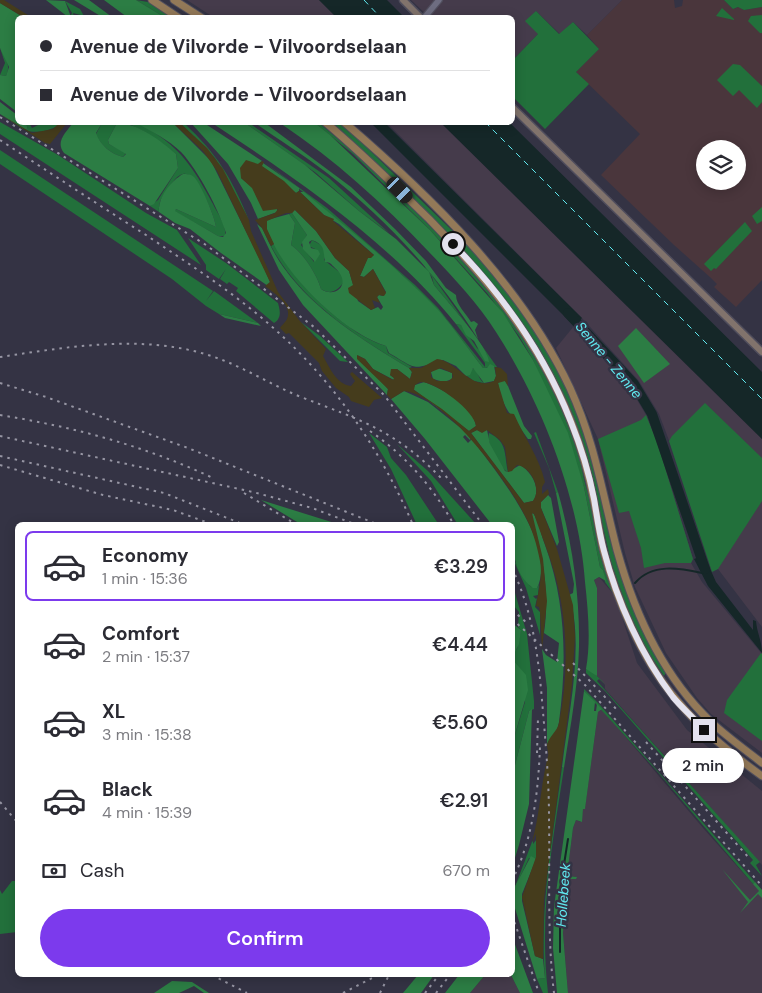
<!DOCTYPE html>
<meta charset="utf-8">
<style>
:root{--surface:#fff;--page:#f7f7f7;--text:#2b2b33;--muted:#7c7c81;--line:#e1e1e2;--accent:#7c3aed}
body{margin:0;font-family:"DM Sans",sans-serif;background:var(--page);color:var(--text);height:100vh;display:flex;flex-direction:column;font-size:19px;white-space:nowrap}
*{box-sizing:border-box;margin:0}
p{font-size:16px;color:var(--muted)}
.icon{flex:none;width:28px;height:28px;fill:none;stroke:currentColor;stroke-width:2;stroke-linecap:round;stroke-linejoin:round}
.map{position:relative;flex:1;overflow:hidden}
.panel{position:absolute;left:15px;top:522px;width:500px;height:455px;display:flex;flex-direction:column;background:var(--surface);border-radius:8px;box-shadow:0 2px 12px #0003}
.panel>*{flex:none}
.guide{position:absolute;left:15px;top:15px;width:500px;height:110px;border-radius:8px;box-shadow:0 2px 12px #0003;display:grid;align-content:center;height:110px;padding:0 25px;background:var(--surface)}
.buttons{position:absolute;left:696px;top:140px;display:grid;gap:10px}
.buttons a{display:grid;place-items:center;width:50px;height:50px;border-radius:50%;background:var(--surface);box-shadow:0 2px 12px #0003;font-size:25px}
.end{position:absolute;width:22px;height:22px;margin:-11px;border:6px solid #e3e2ee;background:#111;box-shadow:0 0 0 2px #111}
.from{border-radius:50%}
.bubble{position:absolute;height:35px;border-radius:18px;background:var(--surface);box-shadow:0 2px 12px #0003;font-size:16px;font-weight:600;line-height:35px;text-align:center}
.car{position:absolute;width:15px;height:30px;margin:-15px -8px;border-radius:6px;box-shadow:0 0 4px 1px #0007;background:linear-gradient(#222 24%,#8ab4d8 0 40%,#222 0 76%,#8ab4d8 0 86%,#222 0)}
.guide b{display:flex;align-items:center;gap:18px;height:48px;font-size:19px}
.guide b+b{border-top:1px solid var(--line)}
.guide i{width:12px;height:12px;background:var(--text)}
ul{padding:9px 0 0;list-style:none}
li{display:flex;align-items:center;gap:15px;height:70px;margin:0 10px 8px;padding:0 15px;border:2px solid transparent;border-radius:8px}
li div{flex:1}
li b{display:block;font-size:19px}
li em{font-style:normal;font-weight:600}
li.on{border-color:var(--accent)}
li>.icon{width:45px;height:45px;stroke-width:1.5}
.pay{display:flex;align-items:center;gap:12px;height:55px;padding:0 25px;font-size:19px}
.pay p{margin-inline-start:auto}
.cta{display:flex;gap:10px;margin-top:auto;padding:10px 25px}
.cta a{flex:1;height:58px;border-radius:30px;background:var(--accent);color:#fff;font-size:20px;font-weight:600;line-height:58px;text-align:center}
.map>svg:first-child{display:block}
.commercial{fill:#4a363c;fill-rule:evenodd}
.industrial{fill:#453b4b}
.green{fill:#22703b}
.forest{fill:#2c7d44}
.sand{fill:#453c1c;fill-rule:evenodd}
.water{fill:#152728}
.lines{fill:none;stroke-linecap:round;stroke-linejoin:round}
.stream{stroke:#152728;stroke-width:2}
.river{stroke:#152728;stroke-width:10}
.ferry{stroke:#60eaf1;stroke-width:1;stroke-dasharray:6 5;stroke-linecap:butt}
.tertiary-casing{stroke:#504e5d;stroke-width:8}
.secondary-casing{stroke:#504e5d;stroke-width:9}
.primary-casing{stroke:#504e5d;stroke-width:9}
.tertiary{stroke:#6e6d81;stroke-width:5.5}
.secondary{stroke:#81736c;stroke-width:6}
.primary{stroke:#937958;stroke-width:7}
.rail{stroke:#9695a3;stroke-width:2;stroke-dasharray:2.5 5;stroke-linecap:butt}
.route{stroke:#e3e2ee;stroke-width:6}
.labels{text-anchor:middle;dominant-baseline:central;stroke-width:5;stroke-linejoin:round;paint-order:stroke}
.water-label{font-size:14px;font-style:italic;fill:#60eaf1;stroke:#343344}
</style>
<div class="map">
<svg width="762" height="993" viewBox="0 0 762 993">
<rect width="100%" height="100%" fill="#343344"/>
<path class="commercial" d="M622,0H674L675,8L682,6L683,0H724L733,9L739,7L744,10L762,7V280L736,307L714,287L717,284L711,278L674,245L601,175L640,134L576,72L599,49L587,35ZM705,149H738V181H705Z"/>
<path class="industrial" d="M187,0H319L336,17H213Z
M411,0H622L587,35L573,22L560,34L536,11L538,34L513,60L512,18L429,17Z
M387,123H441L762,439V627L718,569L659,414L639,381L582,318Z
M574,326L630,388L646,415L658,445L693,559L691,563L702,582L762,654V753L711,714L697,698L666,653L635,587L625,553L598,439L556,348Z
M599,577L615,596L637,663L687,730L762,791V865L605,689V685L597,676V588L594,580Z
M602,709L703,828L753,884L755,882L762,890V993H568L563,933L564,894L567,879H576V877L567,876L573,828L576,820L581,822L583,809L585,808L598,712Z
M485,975H511L520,993H470Z"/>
<path class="green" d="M136,0L148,2L172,17H164Z
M724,0H762V7L744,10L738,7L733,9Z
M65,1L80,9L84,16L73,13L74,17H70L72,13Z
M722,8L734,19V20L716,16Z
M536,11L559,34L573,22L599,49L576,72L589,84L545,129L513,97V60L538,34L525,21Z
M762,15V33H760L748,21L751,16Z
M0,48C6,55 11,66 6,76L0,75L5,63Z
M733,64L740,65L762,86V102L757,108L739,90L733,96L717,80Z
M0,122L58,155L146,213L177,230L201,265L0,134Z
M26,123H29L32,128L42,123L57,125L59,123L58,126C48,131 36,134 25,130H28Z
M102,123H117L108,140L109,144L126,153L123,157C111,154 100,145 96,134Z
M127,123C138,122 146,127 155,133C185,153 196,173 213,204C217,213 227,225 225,236H218L174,211L176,209L216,227C215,216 196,170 183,174C177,175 172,183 169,188C163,195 158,202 159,212L150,206L158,200L178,168L176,154L145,132Z
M180,123H184C218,155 231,177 249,220L215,158Z
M245,123H249L329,178L389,233L359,211L316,173Z
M315,123H319C356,153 391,186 425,221C473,269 518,319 549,382C561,406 574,432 580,459C583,472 584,483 589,495L615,596L605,582L603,570L600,567L584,487L533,360L519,336L487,293L430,230L353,154Z
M329,123H340L354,135L469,247L494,274L539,335L568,391L585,431L613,544L666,672L664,676L648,652L628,611L611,562L596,496L552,374L533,339L503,296L465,252L410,196Z
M0,150L213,291L206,301L214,291L258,323L219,314L206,306L172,279L0,164Z
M264,162L327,208L415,285L438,308L485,367V363L456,324L461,325L477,348L487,355L460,316L434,285L432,277L425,268L426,267L497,367L483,368L446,319L402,275L307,195Z
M762,207V221L757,224L752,216Z
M292,213L305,232L307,235L301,245L314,262L315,249L309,246L312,240L321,245L326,254L324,260L343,275V283C337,291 330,295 321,289C317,275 304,254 291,245L295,223L289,214Z
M745,222L752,231L716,269L714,268L711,271L704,264Z
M188,238L226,263L278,303C280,310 282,318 274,323L236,291L238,288L229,282L227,284L220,279L226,269L219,279L206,270V265Z
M274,244C293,280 346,335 386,346L388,353L412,367L409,368C357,337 300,301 271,246Z
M301,322L320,336L348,362L340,361Z
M473,368C479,372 478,379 484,383L474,381L464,374L466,376Z
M705,403L762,458V501L718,569L712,572L669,441L672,436Z
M646,415L658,445L693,559L691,563H665L644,568L641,548L629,511L619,513L598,439L641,420Z
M536,432L558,492L556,493L549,468L534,433Z
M369,433L387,447L391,458L406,475L439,525H417L391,469Z
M489,433C508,442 504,455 508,472C499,468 486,442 489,433Z
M397,444L428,471L477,525H458L431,481Z
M512,557L530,586L537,588L539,584L538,595L533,596L536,599L537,598L535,607L540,612V635L526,588Z
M513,586L527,634L534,701V709L529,711L513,773V741L525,702L524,674L513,660V652L517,649L521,630L518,627L519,612L513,605Z
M761,653L762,654V741L724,713L727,700Z
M586,669L592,671L606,685L599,679L597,681L760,862L756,865L762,876L750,863L753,860L605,691L586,673Z
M584,689L600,705L755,882L753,884L656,770L584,691Z
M562,767L564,768C552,846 539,913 548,993H543L537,979L545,978C539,907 553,837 562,767Z
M537,839L536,859L529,858L513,892L532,842L533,841V844Z
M12,881H17V932L0,934V890L2,894Z"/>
<path class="forest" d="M46,0L65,1L71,17H68Z
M74,0H89L112,17H102Z
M104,0H136L164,17H127Z
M0,3L23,17L18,18L17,112L0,99V75L6,76L9,67L0,48Z
M0,102L17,115L18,122L26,123L28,130L23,129L0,114Z
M73,123H102L96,133C100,145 111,154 123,157L126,154L109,144L108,140L117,123C138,123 161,141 176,154L178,168L154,204L150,206L64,153C55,142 66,132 73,123Z
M136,123H173L211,161L264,268L270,282L268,286L221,253L190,229L175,223L159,212C158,197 171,181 183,174C187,174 191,174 194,177C201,184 215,217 216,227L176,209L175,211L218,236L223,237L226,233C219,210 198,170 181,152C169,140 151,131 136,123Z
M191,123H204L262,161L241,178L277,208V212L258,219L251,203L228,164Z
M212,123H245L305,165L359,211L396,239L429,272L434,285C445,299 489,347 489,362L485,361L474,341L466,335L461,325L456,324C392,244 297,179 212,123Z
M255,123H265L351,187L395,229L426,261L446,288L456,295C456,305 466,313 471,322L474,321L478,324L475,330L478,339C438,276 387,219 327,173C304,155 279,140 255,123Z
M280,123H315L330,135L430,230L503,313L533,360L568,433L584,487L600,567L603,570L606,581L599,577L594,580L597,588V676L586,669C591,641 588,610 585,582C579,498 542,403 496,332C477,302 452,276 428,251C383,203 335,160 280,123Z
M263,163L299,188V191L296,193L261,166Z
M300,192H304C350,230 398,268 439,311C455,329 468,349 483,368H487L490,364L494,366L496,376L494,381L484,383L473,368L470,375L466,376L456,366L443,360C411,370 418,370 389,353L386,346C346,334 294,283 274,245C270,237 264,229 267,220L289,214L295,223L291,245C304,254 317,275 321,289C335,299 353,284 335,268C331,264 330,262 325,262C323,252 326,245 312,240L309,242L311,248L318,250L320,254L315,262L303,249L302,242L307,235L292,213L294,209L316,231L335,258L349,271L358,301L371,310L378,307L381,310L383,307L377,297L379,295L383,296L386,292L373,269L364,277L360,276L368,257L374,255L339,224L324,215Z
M257,224L262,228C268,241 275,256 284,268C315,311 364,341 409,368L412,372L410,379L397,369L390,375L394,378V380L373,369L365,359L357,355L388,389L387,395L303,305L279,270Z
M219,314L258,323L261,326L225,318Z
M636,328L670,364L644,383L618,346Z
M438,368L452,373V379L444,382L433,379L431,372Z
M499,381H505L508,386L524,426L532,436L531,439H528C515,420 501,407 498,383Z
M424,382C441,388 474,406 476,426L469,431L413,389L415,385Z
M404,391L428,402L467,433L471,438L470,440L465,435L463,437L468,443L472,439C496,472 558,545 537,588H533C512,572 513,548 512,525H492L425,439L391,399Z
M477,430L481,432L487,430L490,444L505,471L508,472L520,465C531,471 542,489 533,501L524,503L471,433Z
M558,492C572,542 580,594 579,647C578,687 570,728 564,768L562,767C568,715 585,645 569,595L573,593L574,584L556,493Z
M548,495L551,498L559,542L557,546L541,508V502Z
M261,500L341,525H302Z
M533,513C539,521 541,535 545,545C566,603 567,661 559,722L557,730L547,744V688L542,649L546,655L557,662L559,643L544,633C550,593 543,555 531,515Z
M512,623L521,630L519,644L515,652H513Z
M513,660L526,675L528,690L513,741Z
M584,691L595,702L594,711H596L597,704L602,709L598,712L585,809H583L582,822L576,820L573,828L567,876L577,877L576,879H567L563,933L568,993H557L553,948L554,907Z
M532,709L529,804L519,845L513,864V773L529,711Z
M531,856L536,859L522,894V901L535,956L543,959L545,978L537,979L513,902L512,892Z
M722,869L750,900L759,891L753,884L755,882L762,890V898L758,894L740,913L748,902Z
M513,939L533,993H520L511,975Z
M418,975H434L421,993H403Z
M459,975H485L470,993H445Z
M172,981L192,982L209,993H204L194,986L179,993H154Z"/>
<path class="sand" d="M0,0H4L31,17H23L0,3Z
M0,114L32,133L53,129L59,123H67L50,144L45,143Z
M173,123H180L207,148L223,169L249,220L251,231L278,292L299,320L326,349L323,356C330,368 336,384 351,386L355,381L350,374L352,372L382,398L374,400L369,407L351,401L349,397L336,388L322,371L319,363L289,333L286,334L280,328C281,326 285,323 287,319C293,305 274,293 265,286L270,282L217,171L203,151Z
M246,160L258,164L262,161L264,162L262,166L284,181L296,193L299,191L324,215L334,219L333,221L374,255L371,258H368L360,276L364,277L373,269L386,293L384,296L379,295L377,297L380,303L372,300L375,308L371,310L349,293L348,288L353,285L349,271L335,258L316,231L295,210L292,213H286L267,221V229L274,244L271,246L262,228L255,220L275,213L278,209L263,211L252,188L241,178L240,168Z
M357,355L365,359L373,369L393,380L394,378L390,375L391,369H397L410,379L412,372L409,368H421L437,359C457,361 472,392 494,381L496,376L495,367L501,368L507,374L508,386L505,381L498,383L507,413L514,414C524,437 539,457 545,482L542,487V494L548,489L549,494L541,502V508L557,549L573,605L575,636L572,684L544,899L543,959L535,956L522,897L536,857V834L532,842C540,814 541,783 548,756C549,753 547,749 547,745C549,736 557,732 559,723C568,679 568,630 558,587C553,562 542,538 534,514L532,513L543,559L547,601L542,649L540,612L539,607L536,606C538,592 543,575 540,561C537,545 532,528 524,514C507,480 444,395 404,391L391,399L387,395L388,389L357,359ZM441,368L452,373L453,377L449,381H437L431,377V372ZM420,382C435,381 475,411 476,426L469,431L442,409L414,390L415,385ZM477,430L482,433L487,430L500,440L505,447L508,472L512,471L517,465C531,467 542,489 533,501L524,503L471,433Z"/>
<path class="water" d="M319,0H387L404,17H336Z
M371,123H385L582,318L574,326Z
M441,123H510L762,372V439Z
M704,555L716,582L753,630V620L756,621C757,633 762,641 762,653L708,586L694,559Z"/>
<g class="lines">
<path class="stream" d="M635,583C652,563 679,568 702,573
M560,952V890L568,839"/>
<path class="river" d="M568,313L634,384L652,414L705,569"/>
<path class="ferry" d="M364,0L381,18
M485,122L762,399"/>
<g class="tertiary-casing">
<path id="tertiary" d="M424,18L439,0"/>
</g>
<g class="secondary-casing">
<path id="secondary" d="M403,0L421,18
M512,107L762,352"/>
</g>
<g class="primary-casing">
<path id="primary" d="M152,0L179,18
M174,0L202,18
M325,122C362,153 395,186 429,219C481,273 527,326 559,394C575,427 586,462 593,497C597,515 599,532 603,549C616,598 642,660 675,698C700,729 730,753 762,776
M344,122C430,196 522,285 570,388C595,443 602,492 617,550C634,612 662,675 710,721C726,736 744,749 762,763"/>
</g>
<use href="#tertiary" class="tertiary"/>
<use href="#secondary" class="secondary"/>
<use href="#primary" class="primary"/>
<path class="rail" d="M0,117L206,245L314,327L384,395L483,525
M0,140C49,172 97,204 146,235C192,266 239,296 280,334C338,387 382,453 413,525
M0,357C67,347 142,334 208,355C241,365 269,384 301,397C360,420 395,430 441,478
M0,383L46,397L188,448L379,525
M0,415C74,427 145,446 213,478
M370,431C406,456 433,487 454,525
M0,436L253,492L312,508L357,525
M0,456L164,493L245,525
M0,465L103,495L173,510L214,525
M244,493L297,525
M512,568C534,614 539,662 543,712C546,747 549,783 549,818C550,876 547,935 554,993
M512,610L526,622
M512,619L585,685L762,886
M573,663L619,712
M646,742L749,858
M537,753L538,718
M0,802L18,823
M512,881C533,838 538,794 540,747
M512,915L539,993
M212,975L247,993
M343,993L378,975
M380,993L389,975
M425,993L439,975
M436,993L450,975"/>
</g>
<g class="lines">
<path class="route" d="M453,244C504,296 545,355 571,422C581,447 589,473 594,499C597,516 599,533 604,551C617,601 641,655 673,697C682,708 694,718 704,730"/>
</g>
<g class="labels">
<g class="water-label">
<text transform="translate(609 360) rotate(50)">Senne - Zenne</text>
<text transform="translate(563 895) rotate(-86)">Hollebeek</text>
</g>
</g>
</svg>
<div class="buttons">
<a><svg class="icon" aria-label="layers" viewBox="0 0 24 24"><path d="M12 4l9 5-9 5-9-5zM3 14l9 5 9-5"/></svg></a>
</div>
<i class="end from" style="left:453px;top:244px"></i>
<i class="end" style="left:704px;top:730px"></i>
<div class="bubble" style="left:662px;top:748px;width:82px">2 min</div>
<i class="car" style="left:400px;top:190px;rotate:136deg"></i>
<div class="guide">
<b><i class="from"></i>Avenue de Vilvorde - Vilvoordselaan</b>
<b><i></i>Avenue de Vilvorde - Vilvoordselaan</b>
</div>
<section class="panel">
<ul>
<li class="on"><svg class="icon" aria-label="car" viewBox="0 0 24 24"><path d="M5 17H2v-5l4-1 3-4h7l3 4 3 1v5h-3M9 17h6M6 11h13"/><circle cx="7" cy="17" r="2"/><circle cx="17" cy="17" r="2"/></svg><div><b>Economy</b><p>1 min · 15:36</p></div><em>€3.29</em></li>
<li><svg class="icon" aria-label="car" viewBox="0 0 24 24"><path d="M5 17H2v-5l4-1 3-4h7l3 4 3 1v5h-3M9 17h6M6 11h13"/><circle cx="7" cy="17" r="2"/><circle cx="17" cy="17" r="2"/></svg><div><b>Comfort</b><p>2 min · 15:37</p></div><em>€4.44</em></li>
<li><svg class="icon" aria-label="car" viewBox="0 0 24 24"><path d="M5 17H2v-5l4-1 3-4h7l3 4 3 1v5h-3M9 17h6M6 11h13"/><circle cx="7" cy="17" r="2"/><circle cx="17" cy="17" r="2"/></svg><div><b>XL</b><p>3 min · 15:38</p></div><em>€5.60</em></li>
<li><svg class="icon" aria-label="car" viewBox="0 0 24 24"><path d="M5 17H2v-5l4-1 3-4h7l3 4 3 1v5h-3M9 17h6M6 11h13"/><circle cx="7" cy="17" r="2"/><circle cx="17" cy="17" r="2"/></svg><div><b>Black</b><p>4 min · 15:39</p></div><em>€2.91</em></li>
</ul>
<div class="pay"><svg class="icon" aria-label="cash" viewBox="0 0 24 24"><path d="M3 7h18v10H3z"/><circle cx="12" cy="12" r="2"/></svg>Cash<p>670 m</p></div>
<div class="cta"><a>Confirm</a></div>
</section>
</div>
